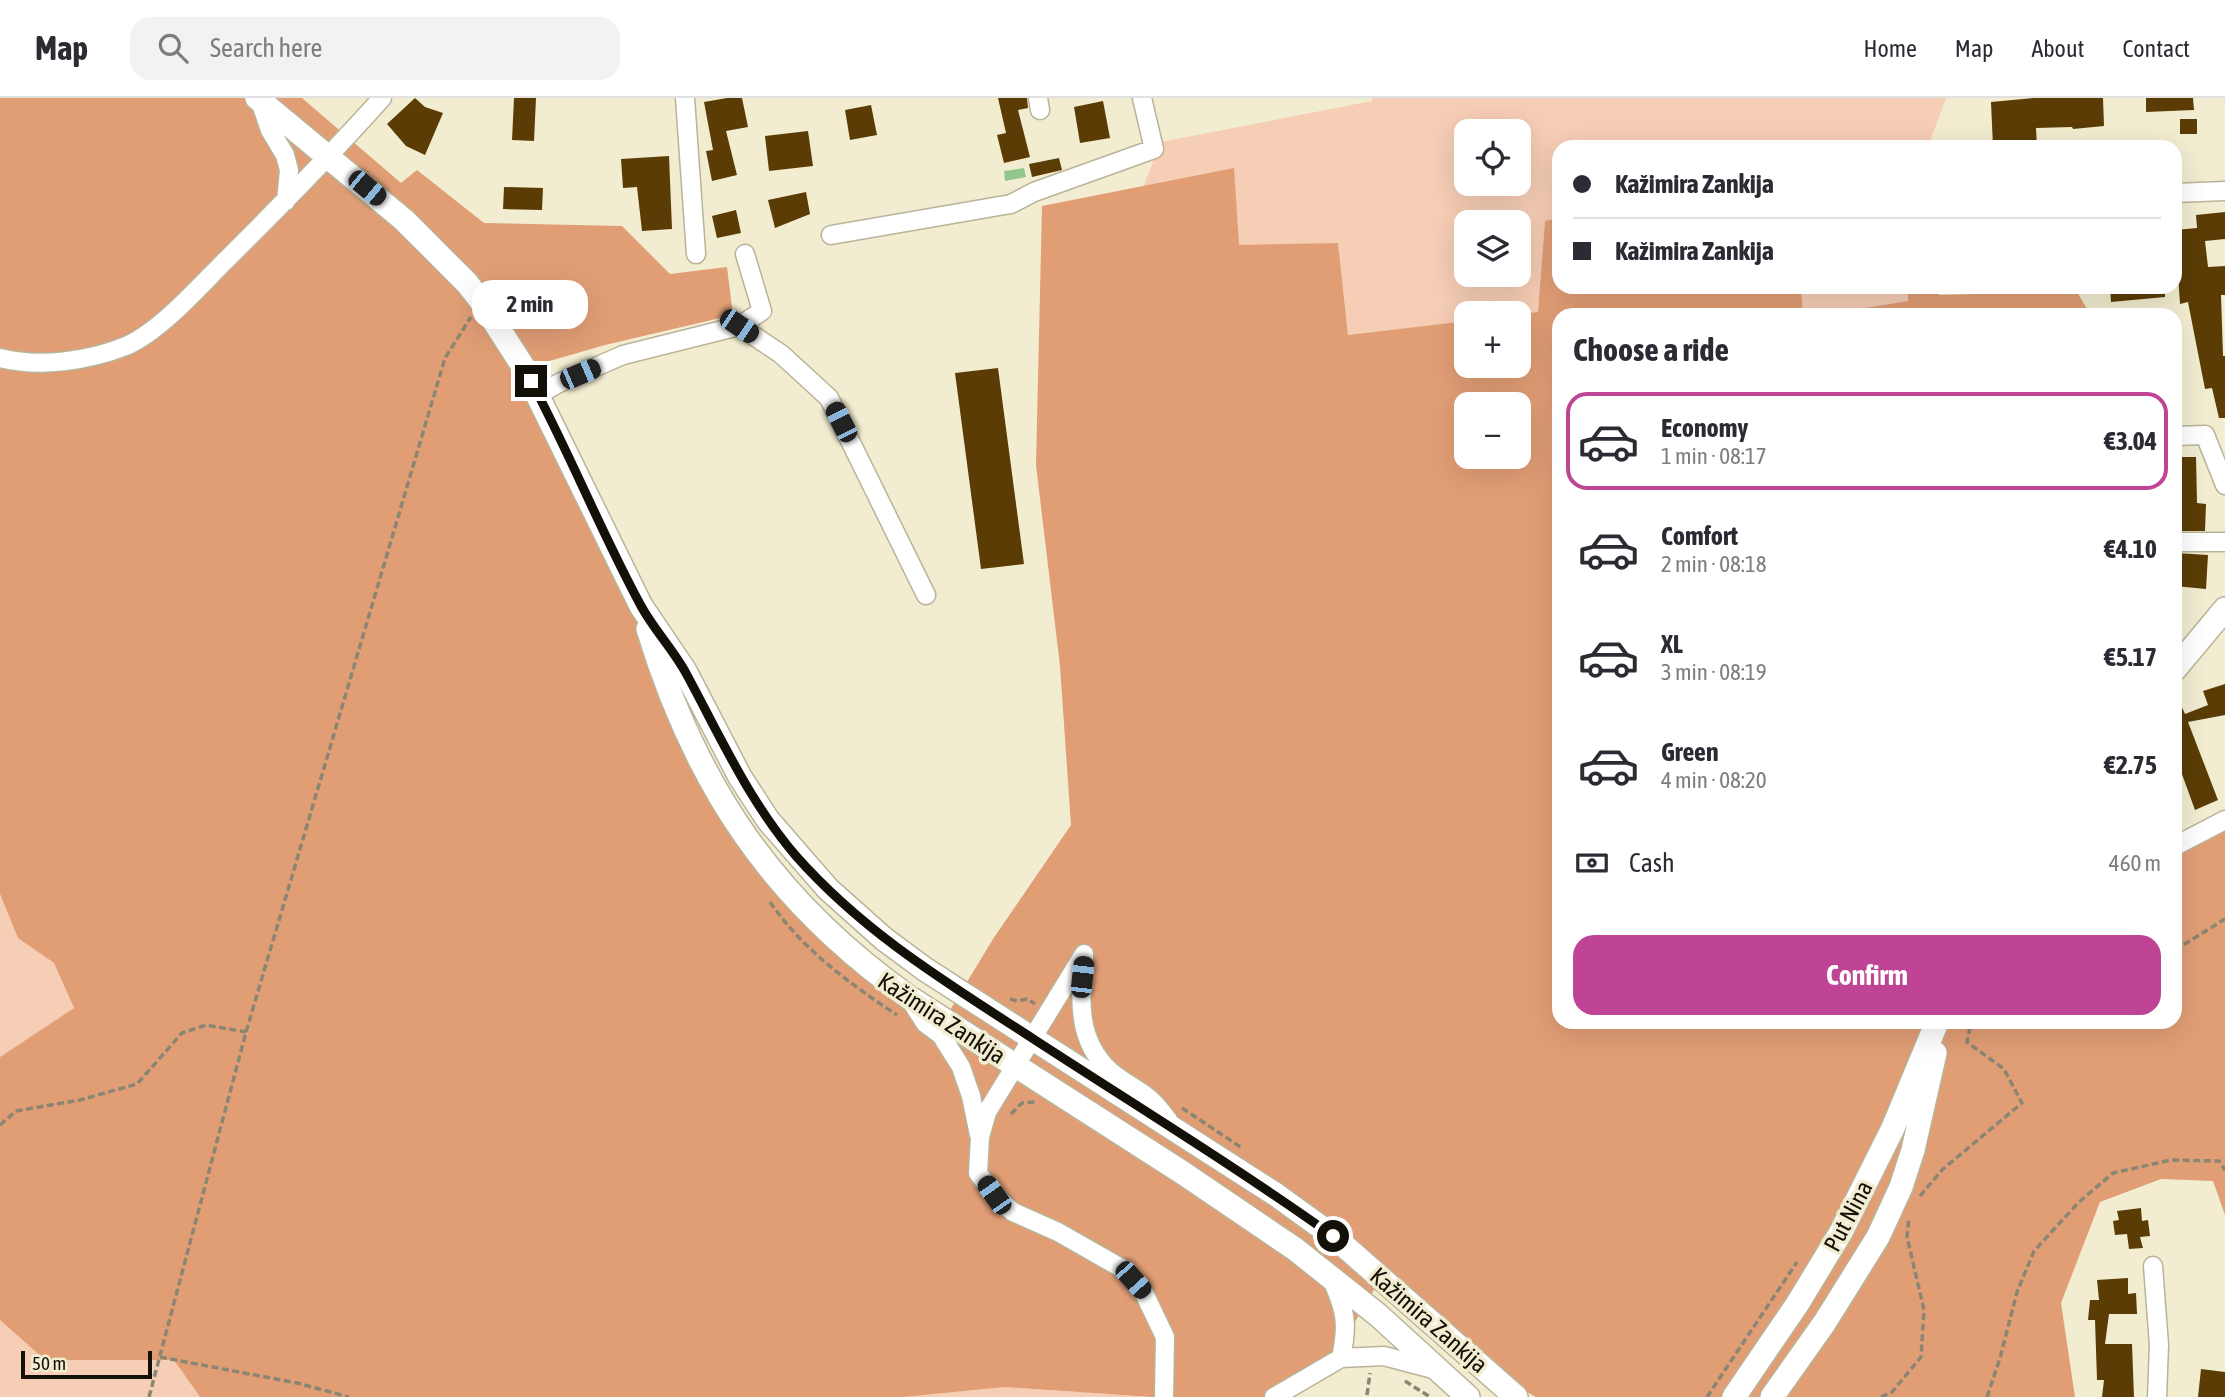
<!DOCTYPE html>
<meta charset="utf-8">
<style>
:root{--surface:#fff;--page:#f2f2f3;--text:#2b2b33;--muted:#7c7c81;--line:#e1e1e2;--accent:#bf4496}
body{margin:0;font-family:"Asap Condensed",sans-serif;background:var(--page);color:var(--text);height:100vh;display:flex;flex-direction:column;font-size:26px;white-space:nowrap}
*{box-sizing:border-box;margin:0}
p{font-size:23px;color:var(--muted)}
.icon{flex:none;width:38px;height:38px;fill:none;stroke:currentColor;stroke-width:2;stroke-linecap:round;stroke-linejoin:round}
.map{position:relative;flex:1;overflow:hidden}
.details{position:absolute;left:1552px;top:210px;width:630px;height:721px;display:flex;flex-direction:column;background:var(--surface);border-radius:21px;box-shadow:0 7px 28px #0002}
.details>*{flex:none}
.guide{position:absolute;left:1552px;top:42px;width:630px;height:154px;border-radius:21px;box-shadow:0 7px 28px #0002;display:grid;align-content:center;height:154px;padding:0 21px;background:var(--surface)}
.tools{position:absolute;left:1454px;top:21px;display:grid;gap:14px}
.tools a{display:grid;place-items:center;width:77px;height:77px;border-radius:14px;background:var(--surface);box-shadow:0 7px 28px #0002;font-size:35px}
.scale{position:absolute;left:21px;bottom:18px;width:131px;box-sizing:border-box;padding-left:7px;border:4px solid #121007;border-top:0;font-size:19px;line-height:24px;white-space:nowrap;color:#121007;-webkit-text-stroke:5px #f2edd1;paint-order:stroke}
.end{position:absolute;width:32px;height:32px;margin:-16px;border:9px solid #121007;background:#fff;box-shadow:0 0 0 4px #fff}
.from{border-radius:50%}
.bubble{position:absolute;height:49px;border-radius:21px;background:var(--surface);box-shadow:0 7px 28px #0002;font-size:23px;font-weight:700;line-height:49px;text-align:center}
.car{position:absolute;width:21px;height:42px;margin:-21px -10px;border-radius:9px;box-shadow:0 0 5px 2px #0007;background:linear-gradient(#222 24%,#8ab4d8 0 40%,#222 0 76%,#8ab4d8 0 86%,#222 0)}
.guide b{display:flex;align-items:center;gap:24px;height:66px;font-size:26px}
.guide b+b{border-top:2px solid var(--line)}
.guide i{width:18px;height:18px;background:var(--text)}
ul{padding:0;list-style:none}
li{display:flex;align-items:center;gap:21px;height:98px;margin:0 14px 10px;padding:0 7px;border:4px solid transparent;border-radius:21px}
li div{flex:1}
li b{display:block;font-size:26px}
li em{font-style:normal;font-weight:700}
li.active{border-color:var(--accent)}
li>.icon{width:63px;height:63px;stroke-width:1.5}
h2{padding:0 21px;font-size:32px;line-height:84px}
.pay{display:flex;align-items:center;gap:18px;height:77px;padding:0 21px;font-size:26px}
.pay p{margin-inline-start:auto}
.cta{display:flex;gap:14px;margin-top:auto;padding:14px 21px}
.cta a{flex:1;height:80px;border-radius:21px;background:var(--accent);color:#fff;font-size:28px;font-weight:700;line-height:80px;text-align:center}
header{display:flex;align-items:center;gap:42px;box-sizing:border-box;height:98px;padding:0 35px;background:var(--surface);border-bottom:2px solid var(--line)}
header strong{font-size:33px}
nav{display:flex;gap:38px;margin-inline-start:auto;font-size:24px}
.search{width:490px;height:63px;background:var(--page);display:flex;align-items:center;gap:18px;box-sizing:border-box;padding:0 24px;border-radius:21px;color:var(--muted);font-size:26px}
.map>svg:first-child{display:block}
.green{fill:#f6cdb5;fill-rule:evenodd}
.forest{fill:#e19e75;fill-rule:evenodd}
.water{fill:#91c68d}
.building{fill:#5b3c05}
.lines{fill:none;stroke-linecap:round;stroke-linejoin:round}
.minor-casing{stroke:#b9b499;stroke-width:21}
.major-casing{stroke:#b9b499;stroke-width:26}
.path{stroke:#8a8673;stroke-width:3.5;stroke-dasharray:7 3.5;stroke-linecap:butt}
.minor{stroke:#fff;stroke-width:18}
.major{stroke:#fff;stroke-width:23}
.route{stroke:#121007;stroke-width:9}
.labels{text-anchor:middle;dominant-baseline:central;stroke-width:7;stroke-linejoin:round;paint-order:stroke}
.street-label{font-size:24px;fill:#121007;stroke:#f2edd1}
</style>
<header>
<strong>Map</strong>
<div class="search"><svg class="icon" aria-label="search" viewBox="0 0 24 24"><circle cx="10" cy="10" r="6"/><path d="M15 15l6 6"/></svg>Search here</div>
<nav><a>Home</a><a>Map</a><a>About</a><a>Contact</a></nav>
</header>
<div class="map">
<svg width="2225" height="1299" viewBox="0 0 2225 1299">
<rect width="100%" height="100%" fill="#f2edd1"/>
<path class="green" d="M1372,0H1946L1928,49H1559V120L1545,124L1538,214L1519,216L1466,215V223L1348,237L1338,145L1239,148L1143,89L1161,44L1372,3ZM1466,33H1519V86H1466ZM1466,124H1519V177H1466Z
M1801,189H1908V203L1821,217H1803Z
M0,796L18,839L54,865L74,910L0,959Z
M0,1222L45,1262H174L200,1299H0Z
M1005,1289L1152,1299H904Z"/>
<path class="forest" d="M0,0H302L401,85L417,72L484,125L622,128L670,176L727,169L733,217L605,247L525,270L641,508L664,583L772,776L944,922L993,841L1071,727L1060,568L1036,367L1042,108L1234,70L1239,147L1338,145L1348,237L1466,223V268H1519V216L1538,214L1545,123L1559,120V189H1801L1803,217H1559V924H2175V753L2225,722V1117L2213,1083L2161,1081L2100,1104L2061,1205L2075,1299H1536L1510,1285L1387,1170L1328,1269L1274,1299H1152L1005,1289L904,1299H200L174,1262H45L0,1222V959L74,910L54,865L18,840L0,796ZM1466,306H1519V359H1466Z
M1908,189H1938L1939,197L1976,196L2016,189H2074L2086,209L2080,217H1821L1908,203Z"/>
<path class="water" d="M1024,70L1026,79L1005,83L1004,73Z"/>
<path class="building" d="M415,0L425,9L443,15L425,57L406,48L387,26Z
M514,0H536L534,43L512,42Z
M727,0H742L748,29L726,33L737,77L712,83L706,53L713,52L704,4Z
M998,0H1027L1028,10L1018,12L1030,59L1004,65L997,37L1006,35Z
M2034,0H2103L2104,28L2073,31L2072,29L2036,30L2037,49H1993L1991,4Z
M2146,0H2193L2194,12L2146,14Z
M1103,3L1110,40L1080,45L1074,9Z
M871,7L877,37L850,42L845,12Z
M2180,21H2197V36H2180Z
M808,33L813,68L769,73L765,38Z
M669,58L672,131L642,133L637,89L623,90L621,61Z
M1059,60L1062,72L1032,79L1029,66Z
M504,89L543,90L542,112L503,111Z
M806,94L810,116L775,130L768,102Z
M736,112L741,135L717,140L712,118Z
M2225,114V141L2205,143L2208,169L2225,168V197H2221L2223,258H2225V320H2219L2212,290L2205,291L2188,204L2180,206L2175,132L2197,130L2196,117Z
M2110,189H2165V199L2111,204Z
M998,270L1024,466L981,471L955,275Z
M2175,359H2196L2197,405L2206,406L2205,433H2175Z
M2176,455L2208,457L2206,491L2175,488Z
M2225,586V617L2188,624L2218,702L2195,712L2175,657V594L2185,616L2208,607L2203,593Z
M2141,1110L2142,1123L2148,1122L2150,1138L2140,1139L2143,1150L2129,1151L2127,1136L2115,1137L2113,1123L2119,1122L2117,1113Z
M2128,1180V1196L2136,1195L2137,1216H2109L2105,1246H2132L2134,1299H2102L2104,1282H2097L2095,1222H2088L2090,1202H2099L2097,1182Z
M2201,1271L2225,1274V1299H2198Z"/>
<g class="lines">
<g class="minor-casing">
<path id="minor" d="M685,0L696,156
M1038,0L1040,12
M260,3L270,32L285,57L289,72L286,103
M2175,95L2225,93
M831,137L1011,106L1034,94L1154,51L1142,0
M739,228L781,256L829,300L926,497
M0,260C40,270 88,263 126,248C159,234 197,191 223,165C277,111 331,57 382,0
M538,297L559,285L623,257L739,228L762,213L745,156
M2175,338L2205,337L2225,387
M2175,444H2225
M2175,748L2225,722
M1084,856L987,1014L980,1039L978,1075L994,1097L1013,1114L1058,1134L1123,1171L1143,1193L1165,1239L1164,1299
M1084,859C1080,900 1076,942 1110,973C1121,983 1134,989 1146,998C1155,1004 1162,1014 1168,1022
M911,903L925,925L941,937L961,969L971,998L979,1037
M2153,1168L2159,1247L2157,1299
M1332,1182C1346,1213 1348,1227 1341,1260
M1341,1260L1384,1258L1437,1272
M1274,1299L1341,1260"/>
</g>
<g class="major-casing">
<path id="major" d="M257,0L404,122L467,185L481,203L524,270L641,508L685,573L740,679L768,722L828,791L884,841L926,872L1275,1096L1333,1138L1516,1299
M648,531C696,689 774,804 910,900L1183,1075L1295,1151L1378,1217L1468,1299
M2175,571L2225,511
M1734,1299L1798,1205L1841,1134L1893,1030L1937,924
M1772,1299L1825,1224L1878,1139L1901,1089L1913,1052L1935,955"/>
</g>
<path class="path" d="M770,804C803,852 849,885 897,917
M2175,852L2225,821
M1010,901L1017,903L1027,901L1035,906
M1182,1010L1242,1050
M1011,1016L1022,1005L1036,1004
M0,1027L16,1013L80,1002L137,986L182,935L206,927L246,934
M1920,1098L1943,1071L2022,1005L2004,971L1967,944L1971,924
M160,1259L297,1285L349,1299
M1405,1283L1430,1299
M1367,1297L1370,1275
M149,1299L246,934L445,260L471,219
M1707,1299L1797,1164
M1881,1299L1892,1294L1921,1259L1924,1212L1907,1139L1909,1120
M1987,1299L2000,1260L2017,1194L2034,1153L2079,1104L2113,1075L2171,1062L2219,1063L2225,1072"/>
<use href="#minor" class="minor"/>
<use href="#major" class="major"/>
</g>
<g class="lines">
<path class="route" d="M531,283C570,356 601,434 640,506C653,531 674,552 687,577C721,640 749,703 796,758C865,836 949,886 1035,942C1135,1007 1236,1069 1333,1138"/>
</g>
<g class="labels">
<g class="street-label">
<text transform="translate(942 920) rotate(33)">Kažimira Zankija</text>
<text transform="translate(1848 1118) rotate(-62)">Put Nina</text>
<text transform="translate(1429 1222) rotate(41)">Kažimira Zankija</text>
</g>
</g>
</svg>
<div class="tools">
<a><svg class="icon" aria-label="locate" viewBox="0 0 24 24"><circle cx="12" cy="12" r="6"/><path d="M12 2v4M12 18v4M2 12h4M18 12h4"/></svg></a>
<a><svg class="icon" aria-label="layers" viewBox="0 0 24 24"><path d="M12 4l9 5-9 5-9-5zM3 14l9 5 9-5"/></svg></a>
<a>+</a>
<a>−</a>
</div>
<div class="scale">50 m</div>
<i class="end from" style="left:1333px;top:1138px"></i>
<i class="end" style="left:531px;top:283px"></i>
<div class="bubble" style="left:472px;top:182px;width:116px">2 min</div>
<i class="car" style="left:367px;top:90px;rotate:130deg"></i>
<i class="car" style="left:739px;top:228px;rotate:124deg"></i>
<i class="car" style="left:580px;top:276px;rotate:67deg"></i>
<i class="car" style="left:841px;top:324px;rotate:333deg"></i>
<i class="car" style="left:1082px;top:879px;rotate:6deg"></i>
<i class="car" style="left:994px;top:1097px;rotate:325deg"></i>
<i class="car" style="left:1133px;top:1182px;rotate:138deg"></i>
<div class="guide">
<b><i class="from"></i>Kažimira Zankija</b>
<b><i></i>Kažimira Zankija</b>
</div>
<section class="details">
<h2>Choose a ride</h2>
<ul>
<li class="active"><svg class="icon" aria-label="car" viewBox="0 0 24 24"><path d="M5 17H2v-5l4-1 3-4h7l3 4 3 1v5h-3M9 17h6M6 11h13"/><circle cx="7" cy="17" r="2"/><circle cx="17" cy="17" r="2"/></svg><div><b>Economy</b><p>1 min · 08:17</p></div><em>€3.04</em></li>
<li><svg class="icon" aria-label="car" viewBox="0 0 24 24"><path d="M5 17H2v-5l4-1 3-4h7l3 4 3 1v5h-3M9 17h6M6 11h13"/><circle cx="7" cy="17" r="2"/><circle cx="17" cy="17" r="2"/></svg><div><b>Comfort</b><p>2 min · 08:18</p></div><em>€4.10</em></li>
<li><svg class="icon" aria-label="car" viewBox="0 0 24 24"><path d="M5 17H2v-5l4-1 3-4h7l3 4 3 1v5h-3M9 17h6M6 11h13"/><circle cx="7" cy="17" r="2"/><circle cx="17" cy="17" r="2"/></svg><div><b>XL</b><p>3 min · 08:19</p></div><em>€5.17</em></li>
<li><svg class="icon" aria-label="car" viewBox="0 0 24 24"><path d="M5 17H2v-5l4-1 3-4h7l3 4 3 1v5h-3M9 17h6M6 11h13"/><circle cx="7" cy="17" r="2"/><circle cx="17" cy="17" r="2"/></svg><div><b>Green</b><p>4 min · 08:20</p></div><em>€2.75</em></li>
</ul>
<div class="pay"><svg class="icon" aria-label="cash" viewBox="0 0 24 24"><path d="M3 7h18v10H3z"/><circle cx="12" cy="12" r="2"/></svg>Cash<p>460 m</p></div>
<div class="cta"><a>Confirm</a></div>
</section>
</div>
